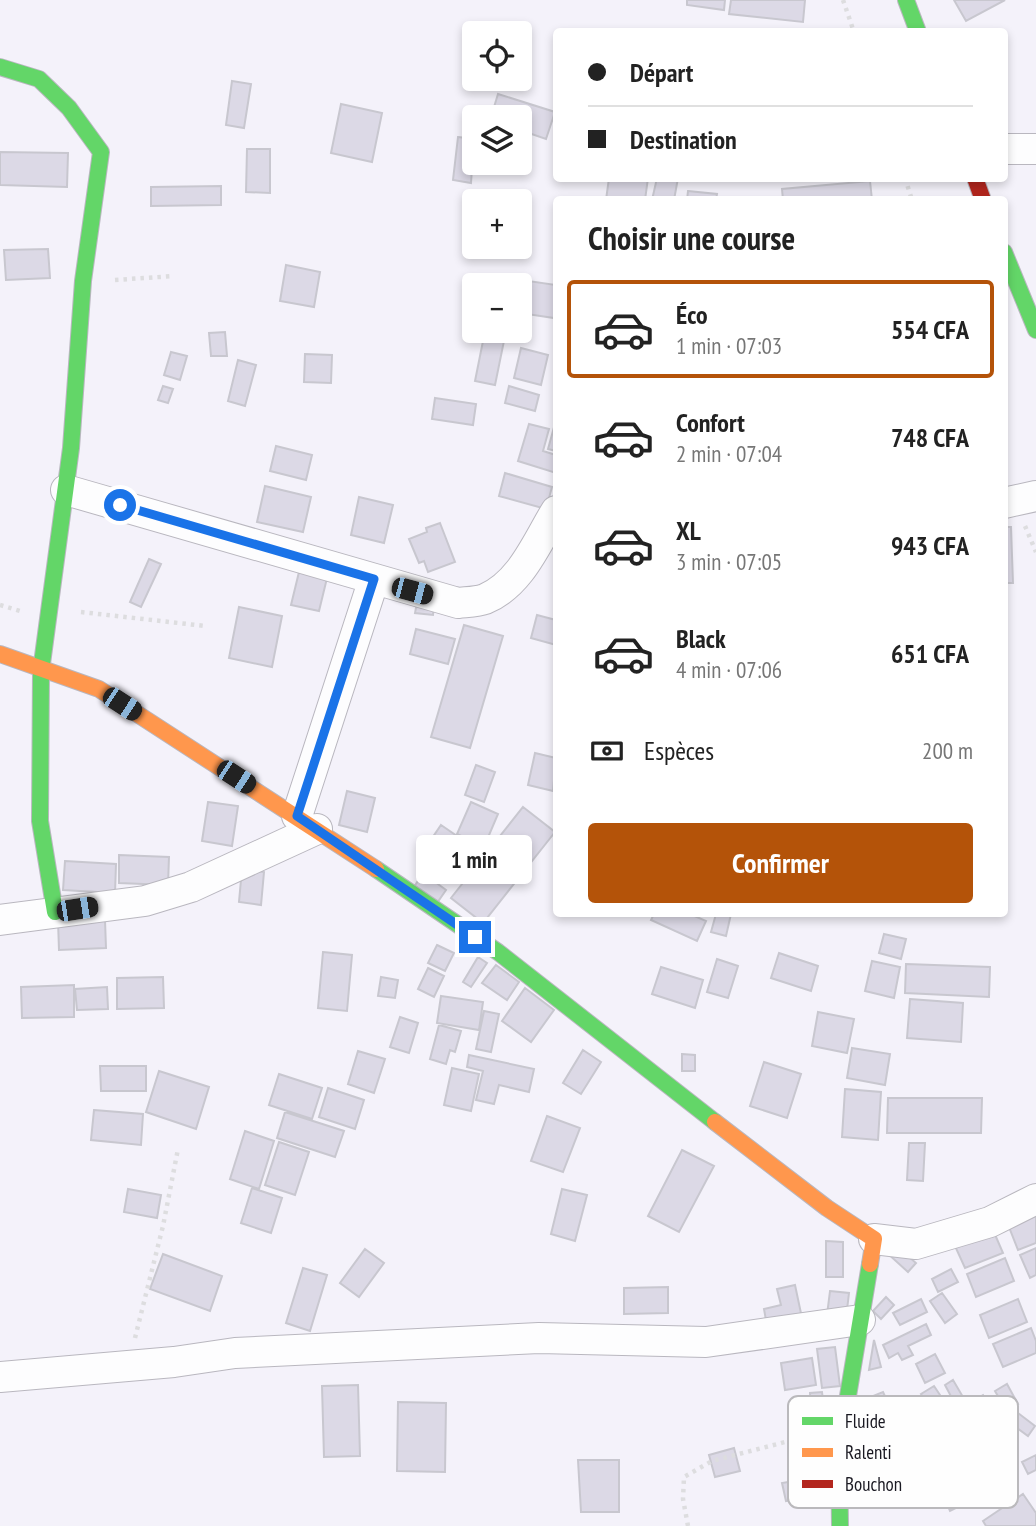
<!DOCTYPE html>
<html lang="fr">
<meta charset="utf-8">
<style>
:root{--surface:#fff;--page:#f6f6f6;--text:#222;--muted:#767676;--line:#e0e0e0;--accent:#b45309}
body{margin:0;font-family:"PT Sans Narrow",sans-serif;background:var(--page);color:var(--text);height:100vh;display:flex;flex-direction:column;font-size:26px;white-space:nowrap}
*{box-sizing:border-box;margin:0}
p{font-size:23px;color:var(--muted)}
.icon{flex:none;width:38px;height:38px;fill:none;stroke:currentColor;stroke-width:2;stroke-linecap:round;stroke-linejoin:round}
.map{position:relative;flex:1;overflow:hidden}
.panel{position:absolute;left:553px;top:196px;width:455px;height:721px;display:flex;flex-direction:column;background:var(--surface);border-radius:7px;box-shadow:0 4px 10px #0003}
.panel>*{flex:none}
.top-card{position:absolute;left:553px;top:28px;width:455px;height:154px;border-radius:7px;box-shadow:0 4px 10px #0003;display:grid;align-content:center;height:154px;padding:0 35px;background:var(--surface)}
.fabs{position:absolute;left:462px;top:21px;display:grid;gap:14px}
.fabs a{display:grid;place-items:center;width:70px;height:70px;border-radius:7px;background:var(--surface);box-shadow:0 4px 10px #0003;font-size:35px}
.end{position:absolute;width:32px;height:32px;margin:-16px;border:9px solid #1a73e8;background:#fff;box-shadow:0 0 0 4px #fff}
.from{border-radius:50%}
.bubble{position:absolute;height:49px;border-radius:7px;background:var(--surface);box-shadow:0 4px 10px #0003;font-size:23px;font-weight:600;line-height:49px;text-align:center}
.car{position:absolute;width:21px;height:42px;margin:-21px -10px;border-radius:9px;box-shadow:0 0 5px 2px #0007;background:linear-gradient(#222 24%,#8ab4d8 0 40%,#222 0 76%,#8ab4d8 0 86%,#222 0)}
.top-card b{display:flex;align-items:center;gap:24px;height:66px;font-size:26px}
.top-card b+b{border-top:2px solid var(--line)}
.top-card i{width:18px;height:18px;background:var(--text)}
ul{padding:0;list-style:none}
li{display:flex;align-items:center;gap:21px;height:98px;margin:0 14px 10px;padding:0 21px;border:4px solid transparent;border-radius:7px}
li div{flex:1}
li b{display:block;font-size:26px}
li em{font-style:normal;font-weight:600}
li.selected{border-color:var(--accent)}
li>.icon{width:63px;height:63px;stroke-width:1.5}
h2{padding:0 35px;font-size:32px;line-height:84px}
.pay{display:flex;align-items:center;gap:18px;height:77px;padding:0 35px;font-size:26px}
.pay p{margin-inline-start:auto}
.primary-button{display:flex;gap:14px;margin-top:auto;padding:14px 35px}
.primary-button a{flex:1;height:80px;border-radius:7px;background:var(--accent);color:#fff;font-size:28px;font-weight:600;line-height:80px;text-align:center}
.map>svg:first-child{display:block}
.building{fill:#dcd9e6;stroke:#c8c7cf;stroke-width:2}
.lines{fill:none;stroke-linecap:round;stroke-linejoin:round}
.street-casing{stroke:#b9b7bf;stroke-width:32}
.fast-casing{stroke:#b9b7bf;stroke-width:18}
.slow-casing{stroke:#b9b7bf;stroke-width:18}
.jam-casing{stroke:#b9b7bf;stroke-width:18}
.path{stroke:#dddddf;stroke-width:4.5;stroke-dasharray:3.5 5;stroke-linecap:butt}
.street{stroke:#fdfdfe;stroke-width:30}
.fast{stroke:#63d668;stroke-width:16}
.slow{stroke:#ff974d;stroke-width:16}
.jam{stroke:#b3261e;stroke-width:16}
.route{stroke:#1a73e8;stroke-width:9}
.key{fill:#fefefe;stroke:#bab9bc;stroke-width:2}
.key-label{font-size:19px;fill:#1a1922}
</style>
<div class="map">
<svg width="1036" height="1526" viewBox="0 0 1036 1526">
<rect width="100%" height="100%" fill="#f4f2fa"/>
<path class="building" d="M687,0H725L724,10L687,5Z
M731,0H805L803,22L729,14Z
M954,0H1005L966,21Z
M232,81L251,84L244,128L226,125Z
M498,94L555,112L546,139L520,130V117H491Z
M341,104L382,113L372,162L331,153Z
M458,137L474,139L471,183L453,180Z
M247,149H270V193L246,192Z
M0,152L68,153L67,187L0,185Z
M609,178H648L645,200H606Z
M657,178H678L674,200H652Z
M870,181L872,200H783L782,189Z
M221,186V205L151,206V187Z
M688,191L717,194L716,200H687Z
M48,249L50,278L6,280L4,250Z
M286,265L320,272L314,307L280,301Z
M501,277L556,285L554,318L520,313V285H500Z
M485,331H506L495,385L475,381Z
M225,332L227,356H211L209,333Z
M521,348L548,355L541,385L514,378Z
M171,352L187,356L180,380L164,375Z
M305,354L332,355L331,383L304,382Z
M238,360L256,365L245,406L228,401Z
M163,386L173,389L168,403L158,400Z
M509,386L539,395L535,411L505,403Z
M435,398L476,404L473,425L432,419Z
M556,420V451L548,449Z
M529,424L549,429L543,451L556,455V473L518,461Z
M276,446L312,455L306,480L270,471Z
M505,473L552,487L546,509L499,496Z
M265,486L311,497L303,532L257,522Z
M359,497L393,505L384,543L351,535Z
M440,523L455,562L428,572L424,561L419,563L409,539L427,532L426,528Z
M1004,527H1011L1013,583H1004Z
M149,559L161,564L141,607L130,602Z
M299,572L327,578L319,611L291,605Z
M417,602L434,604L433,615L415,613Z
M239,607L282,616L272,667L229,658Z
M537,615L556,620V645L531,638Z
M464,625L503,636L470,748L431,737Z
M416,629L455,639L448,664L410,654Z
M535,753L556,758L553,791L528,785Z
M476,765L495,772L484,802L465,795Z
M347,791L375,798L367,832L339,825Z
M208,802L238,806L232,846L202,841Z
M471,802L498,814L484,847L457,834Z
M523,807L555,832L483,923L451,898Z
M441,825L457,836L436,866L420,856Z
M119,855L169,857L168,885L119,883Z
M65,861L116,864L115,893L63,890Z
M242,869L264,872L261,905L239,902Z
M423,873L446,890L437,903L414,887Z
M654,914H690L706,921L697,941L651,920Z
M716,914H731L726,936L711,932Z
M105,920L106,948L59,950L58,921Z
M884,934L906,939L901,959L879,953Z
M437,945L454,953L445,971L428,963Z
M323,952L352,955L347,1011L318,1008Z
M779,953L818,966L811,991L771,978Z
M478,957L487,963L471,987L463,982Z
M717,959L738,966L728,998L707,992Z
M872,961L900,967L894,998L865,991Z
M906,964L990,967L989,997L905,993Z
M496,965L519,982L507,1000L482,983Z
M661,967L703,980L695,1008L652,994Z
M428,968L444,976L434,997L418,989Z
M163,977L164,1008L117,1009V978Z
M381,977L398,980L395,998L378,996Z
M74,985V1017L22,1018L21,987Z
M107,987L108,1009L77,1010L75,989Z
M525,988L554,1010L531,1042L502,1021Z
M441,996L483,1002L479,1030L437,1023Z
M910,999L963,1003L961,1042L907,1038Z
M484,1011L499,1014L491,1052L476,1049Z
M818,1012L854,1019L847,1053L812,1046Z
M400,1017L418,1023L409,1053L390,1047Z
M439,1025L461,1031L455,1052L450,1050L446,1064L430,1059Z
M852,1048L890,1054L885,1085L847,1078Z
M583,1050L601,1062L581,1094L563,1083Z
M358,1051L385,1059L374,1093L348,1084Z
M682,1054L695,1055V1071H682Z
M469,1055L534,1069L529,1092L499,1085L494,1104L476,1100L483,1071L467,1067Z
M764,1062L801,1074L787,1118L750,1106Z
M100,1066H146V1091H101Z
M452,1068L479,1074L471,1111L444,1105Z
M159,1071L209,1087L196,1129L146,1112Z
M279,1074L322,1088L312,1119L269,1105Z
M328,1088L364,1100L355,1129L319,1117Z
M845,1089L881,1092L878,1140L842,1137Z
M888,1098H982L981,1133H887Z
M94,1110L143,1114L141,1145L91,1140Z
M285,1112L344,1131L335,1157L277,1138Z
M547,1116L580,1128L563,1172L531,1161Z
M245,1131L274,1141L259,1189L230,1179Z
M279,1142L309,1152L295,1195L265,1185Z
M909,1143H925L923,1181L907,1180Z
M682,1150L714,1166L679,1232L648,1216Z
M252,1188L282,1198L271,1233L241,1223Z
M128,1189L161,1195L157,1218L124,1212Z
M562,1189L587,1195L575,1241L551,1234Z
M1036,1216V1243L1018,1250L1009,1227Z
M993,1230L1003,1253L965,1268L955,1246Z
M826,1241L843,1242V1277H826Z
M894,1244L916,1263L908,1272L887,1253Z
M1036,1248V1275L1030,1278L1020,1255Z
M365,1249L384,1263L359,1297L340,1283Z
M163,1254L222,1276L210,1311L150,1289Z
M1005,1258L1014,1281L976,1297L967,1274Z
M303,1268L327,1275L310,1331L286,1323Z
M951,1269L958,1282L938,1292L932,1279Z
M795,1285L802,1318L767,1326L764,1309L781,1305L777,1289Z
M668,1287V1313L624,1314V1288Z
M830,1291L849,1293L846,1318L827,1315Z
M942,1293L957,1314L945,1323L930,1301Z
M886,1297L894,1305L881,1319L873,1311Z
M921,1299L927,1312L900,1325L893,1313Z
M1018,1299L1027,1322L989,1338L980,1315Z
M926,1324L931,1335L908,1346L913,1355L902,1360L898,1353L889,1358L883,1345Z
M1031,1328L1036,1341V1353L1003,1367L993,1344Z
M874,1340L881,1367L869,1370Z
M835,1347L840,1386L822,1388L817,1349Z
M935,1354L945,1373L925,1383L916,1364Z
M812,1358L816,1385L785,1390L781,1363Z
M953,1380L963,1397L954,1402L945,1385Z
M1007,1384L1018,1404L1006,1410L995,1391Z
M358,1385L360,1456L324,1457L322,1386Z
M934,1386L954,1416L941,1424L921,1394Z
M822,1392L824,1408L811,1410L810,1393Z
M883,1392L898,1425L881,1433L869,1421L863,1400Z
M983,1395L995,1415L980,1425L968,1404Z
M398,1402L446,1403L445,1472L397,1471Z
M1018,1413L1035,1426L1028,1436L1013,1425Z
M734,1448L740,1471L715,1477L709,1455Z
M1036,1455V1470L1028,1474L1022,1462Z
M578,1460H619V1512H581Z
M806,1479L810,1497L786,1501L782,1483Z
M959,1490L966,1503L950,1511L944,1497Z
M1023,1494L1036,1513V1526H986L983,1521Z"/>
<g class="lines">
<g class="street-casing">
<path id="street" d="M1004,149H1036
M66,490L458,603C466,602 477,602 485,599C521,584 537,542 556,511
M1004,503L1036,496
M297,816L374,579
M0,920L145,901L191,887L317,829
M874,1239L916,1244L990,1222L1036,1199
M0,1377L174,1362L235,1353L539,1338L706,1342L860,1320"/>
</g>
<g class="fast-casing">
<path id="fast" d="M906,0L918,32
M0,67L39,79L69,108L101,152L83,281L71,448L41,671L40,821L55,912
M1004,252L1036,330
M376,869L498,952L715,1122
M840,1526L839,1450L870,1264"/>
</g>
<g class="slow-casing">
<path id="slow" d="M0,654L99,689L376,869
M715,1122L827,1208L874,1239L870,1264"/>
</g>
<g class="jam-casing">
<path id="jam" d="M975,178L983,200"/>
</g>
<path class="path" d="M843,0L854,32
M905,178L912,200
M115,280L174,276
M1025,526L1036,552
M0,605L20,611
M81,612L205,626
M135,1338L163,1226L178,1149
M688,1526L683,1499L684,1477L712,1461L812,1435"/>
<use href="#street" class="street"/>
<use href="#fast" class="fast"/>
<use href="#slow" class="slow"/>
<use href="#jam" class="jam"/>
</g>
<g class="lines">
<path class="route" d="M120,505L374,579L297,816L475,937"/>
</g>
<rect x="788" y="1396" width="230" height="112" rx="10" class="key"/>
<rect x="802" y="1417" width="31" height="8" fill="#63d668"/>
<rect x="802" y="1448" width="31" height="9" fill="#ff974d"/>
<rect x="802" y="1480" width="31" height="8" fill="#b3261e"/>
<g class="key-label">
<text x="845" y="1428">Fluide</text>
<text x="845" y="1459">Ralenti</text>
<text x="845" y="1491">Bouchon</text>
</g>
</svg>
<div class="fabs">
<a><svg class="icon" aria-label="locate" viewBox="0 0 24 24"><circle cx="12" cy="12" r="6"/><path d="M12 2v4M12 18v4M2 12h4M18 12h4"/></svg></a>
<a><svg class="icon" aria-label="layers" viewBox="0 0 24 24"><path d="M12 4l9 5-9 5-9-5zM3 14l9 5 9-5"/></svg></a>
<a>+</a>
<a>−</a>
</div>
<i class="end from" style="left:120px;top:505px"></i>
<i class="end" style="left:475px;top:937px"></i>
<div class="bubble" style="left:416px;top:835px;width:116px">1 min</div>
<i class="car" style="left:412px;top:591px;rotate:105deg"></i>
<i class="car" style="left:122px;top:704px;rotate:123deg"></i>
<i class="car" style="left:236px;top:777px;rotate:123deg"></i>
<i class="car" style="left:77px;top:909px;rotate:81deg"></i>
<div class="top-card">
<b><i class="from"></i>Départ</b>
<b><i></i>Destination</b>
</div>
<section class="panel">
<h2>Choisir une course</h2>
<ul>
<li class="selected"><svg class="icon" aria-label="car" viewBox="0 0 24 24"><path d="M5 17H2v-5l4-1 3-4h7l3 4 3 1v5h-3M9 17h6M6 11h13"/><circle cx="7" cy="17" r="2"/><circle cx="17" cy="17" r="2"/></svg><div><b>Éco</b><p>1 min · 07:03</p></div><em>554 CFA</em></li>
<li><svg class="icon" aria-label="car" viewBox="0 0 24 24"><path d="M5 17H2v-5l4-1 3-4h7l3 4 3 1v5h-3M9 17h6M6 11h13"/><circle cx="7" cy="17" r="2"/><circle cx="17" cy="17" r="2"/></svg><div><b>Confort</b><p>2 min · 07:04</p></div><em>748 CFA</em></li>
<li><svg class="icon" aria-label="car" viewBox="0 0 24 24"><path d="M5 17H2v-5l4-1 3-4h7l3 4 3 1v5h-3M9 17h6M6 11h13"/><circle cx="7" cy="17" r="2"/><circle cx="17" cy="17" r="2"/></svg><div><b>XL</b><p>3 min · 07:05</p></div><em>943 CFA</em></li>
<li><svg class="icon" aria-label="car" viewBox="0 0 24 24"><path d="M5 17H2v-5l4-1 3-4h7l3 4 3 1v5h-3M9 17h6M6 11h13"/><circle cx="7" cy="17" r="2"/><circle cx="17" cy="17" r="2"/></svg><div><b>Black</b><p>4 min · 07:06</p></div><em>651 CFA</em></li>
</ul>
<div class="pay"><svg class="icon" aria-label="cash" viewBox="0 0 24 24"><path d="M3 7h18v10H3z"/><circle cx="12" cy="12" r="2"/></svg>Espèces<p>200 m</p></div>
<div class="primary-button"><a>Confirmer</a></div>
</section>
</div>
